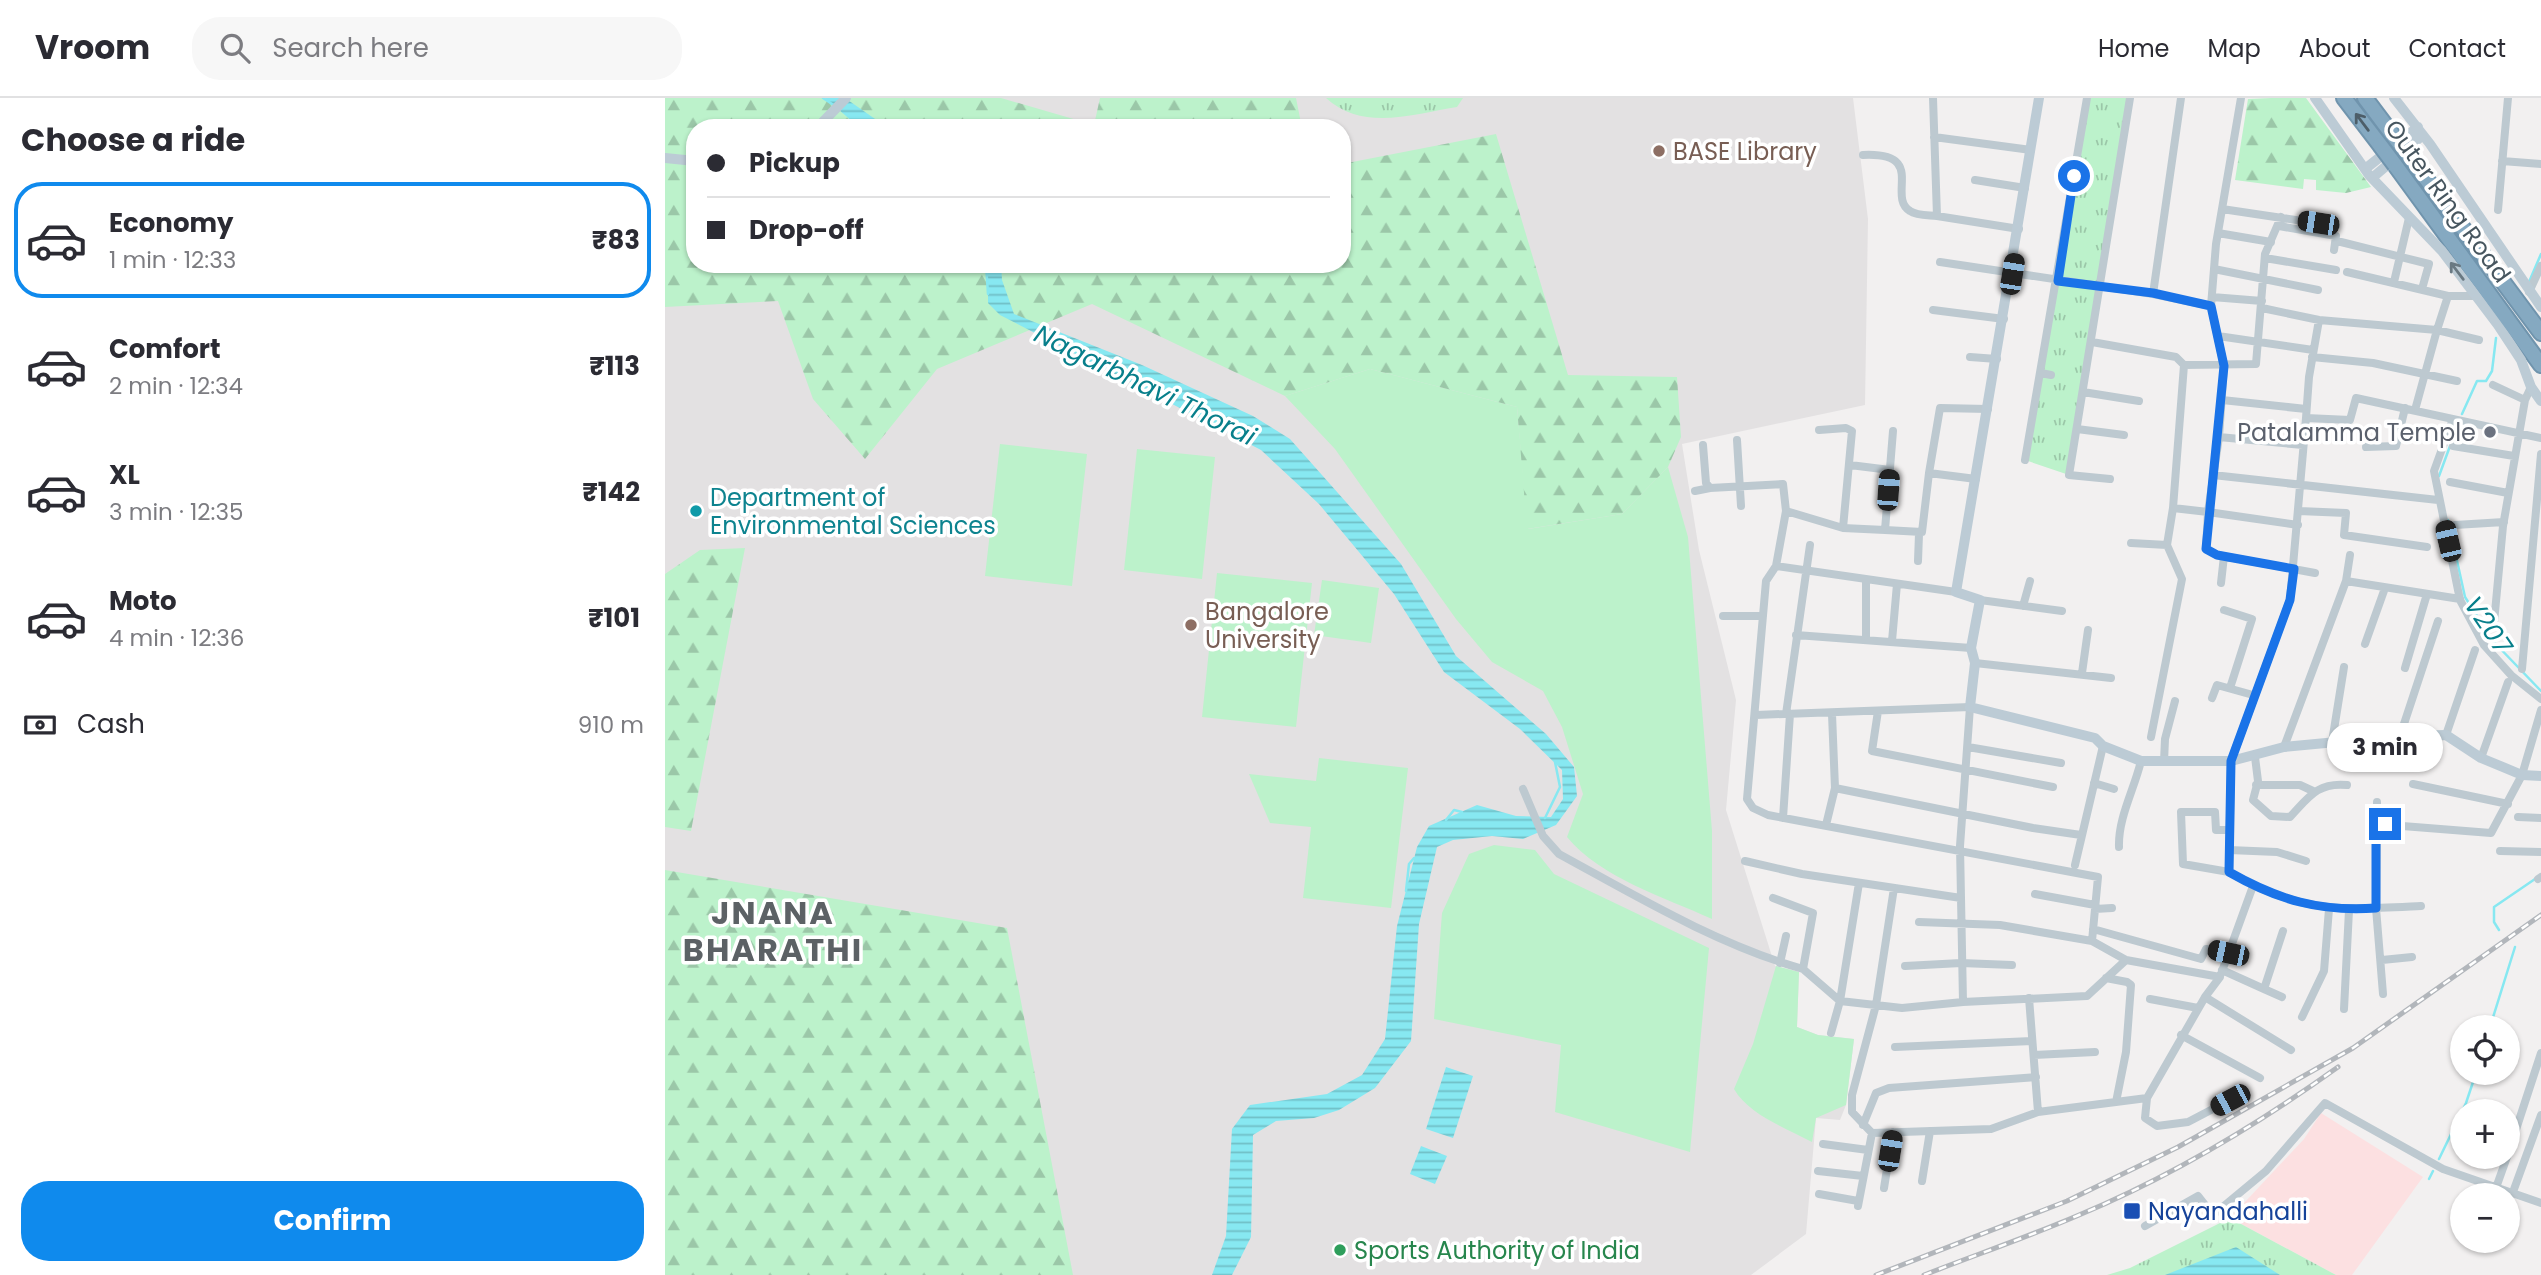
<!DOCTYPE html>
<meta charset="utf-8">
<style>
:root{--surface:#fff;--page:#f7f7f7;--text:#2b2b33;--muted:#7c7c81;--line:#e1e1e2;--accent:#0f8aed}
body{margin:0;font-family:Poppins,sans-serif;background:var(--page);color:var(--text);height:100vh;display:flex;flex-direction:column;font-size:26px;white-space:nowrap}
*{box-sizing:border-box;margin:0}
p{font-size:23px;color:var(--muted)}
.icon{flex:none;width:38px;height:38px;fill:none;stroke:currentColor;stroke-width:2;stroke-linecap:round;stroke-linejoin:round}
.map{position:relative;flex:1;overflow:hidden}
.sheet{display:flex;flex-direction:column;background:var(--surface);width:665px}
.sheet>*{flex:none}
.banner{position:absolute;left:21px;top:21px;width:665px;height:154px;border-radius:28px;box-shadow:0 2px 5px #0004;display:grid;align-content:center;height:154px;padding:0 21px;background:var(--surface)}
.tools{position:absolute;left:1785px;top:917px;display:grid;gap:14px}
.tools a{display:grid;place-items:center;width:70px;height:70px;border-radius:50%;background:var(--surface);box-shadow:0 2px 5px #0004;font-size:35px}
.end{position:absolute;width:32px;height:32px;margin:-16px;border:9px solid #1a73e8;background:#fff;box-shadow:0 0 0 4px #fff}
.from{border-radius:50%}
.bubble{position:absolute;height:49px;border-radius:24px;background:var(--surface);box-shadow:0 2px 5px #0004;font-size:23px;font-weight:700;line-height:49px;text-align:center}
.car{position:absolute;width:21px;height:42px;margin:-21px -10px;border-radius:9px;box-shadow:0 0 5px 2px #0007;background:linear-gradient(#222 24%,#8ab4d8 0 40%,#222 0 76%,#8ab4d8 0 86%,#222 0)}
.banner b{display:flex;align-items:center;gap:24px;height:66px;font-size:26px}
.banner b+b{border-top:2px solid var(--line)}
.banner i{width:18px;height:18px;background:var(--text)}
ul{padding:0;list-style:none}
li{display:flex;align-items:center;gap:21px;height:116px;margin:0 14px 10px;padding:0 7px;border:4px solid transparent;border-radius:28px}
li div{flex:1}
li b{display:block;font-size:26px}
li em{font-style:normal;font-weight:700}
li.active{border-color:var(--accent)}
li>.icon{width:63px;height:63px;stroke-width:1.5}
h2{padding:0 21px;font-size:32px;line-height:84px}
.pay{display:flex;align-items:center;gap:18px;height:77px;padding:0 21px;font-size:26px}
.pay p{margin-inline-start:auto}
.button{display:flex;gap:14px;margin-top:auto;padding:14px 21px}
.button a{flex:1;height:80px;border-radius:28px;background:var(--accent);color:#fff;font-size:28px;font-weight:700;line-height:80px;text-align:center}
header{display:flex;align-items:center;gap:42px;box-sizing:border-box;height:98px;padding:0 35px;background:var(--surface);border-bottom:2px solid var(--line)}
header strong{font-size:33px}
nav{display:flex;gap:38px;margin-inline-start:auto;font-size:24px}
.search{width:490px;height:63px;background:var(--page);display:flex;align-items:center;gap:18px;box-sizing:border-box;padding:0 24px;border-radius:28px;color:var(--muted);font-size:26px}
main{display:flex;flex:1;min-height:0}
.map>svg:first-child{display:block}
.education{fill:#e3e1e2;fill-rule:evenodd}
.medical{fill:#fce0e1}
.grass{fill:#bcf2cb}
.forest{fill:url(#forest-firs)}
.park{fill:url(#park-tufts)}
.water{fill:url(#water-rules)}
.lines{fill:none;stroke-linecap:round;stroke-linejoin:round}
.stream{stroke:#87e8f1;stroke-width:2.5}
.highway-casing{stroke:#7094ad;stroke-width:18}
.street{stroke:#bdc9d0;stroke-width:8}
.secondary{stroke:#bccbd5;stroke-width:10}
.highway{stroke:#85a9c1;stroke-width:14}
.rail-casing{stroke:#b2b6bb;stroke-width:5}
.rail{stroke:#fff;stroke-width:2.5;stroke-dasharray:8;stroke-linecap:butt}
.highway-bridge-casing{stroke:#7094ad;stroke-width:18;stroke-linecap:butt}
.highway-bridge{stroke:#85a9c1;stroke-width:14}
.oneway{stroke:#4d5e69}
.oneway2{stroke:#6a7982}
.route{stroke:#1a73e8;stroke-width:9}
.education-dot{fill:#8d6e63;stroke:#fff;stroke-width:2.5}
.worship-dot{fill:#6b7280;stroke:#fff;stroke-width:2.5}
.culture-dot{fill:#0f9aa8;stroke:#fff;stroke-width:2.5}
.transit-dot{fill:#1a4fb4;stroke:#fff;stroke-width:2.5}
.leisure-dot{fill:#2e9e5b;stroke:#fff;stroke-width:2.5}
.labels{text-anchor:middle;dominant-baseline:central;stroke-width:7;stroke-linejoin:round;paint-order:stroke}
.education-label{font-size:24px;fill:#785e54;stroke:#fff;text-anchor:start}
.street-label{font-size:24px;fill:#47565f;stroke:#fff}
.worship-label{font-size:24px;fill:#5b616d;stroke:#fff;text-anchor:end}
.culture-label{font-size:24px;fill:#0d838f;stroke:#fff;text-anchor:start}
.transit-label{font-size:24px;fill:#164399;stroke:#fff;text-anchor:start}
.leisure-label{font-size:24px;fill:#27864d;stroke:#fff;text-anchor:start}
.water-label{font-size:26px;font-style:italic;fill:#077f8b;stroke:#fff}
.district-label{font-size:32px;font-weight:bold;letter-spacing:2px;fill:#5c6165;stroke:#fff}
</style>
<header>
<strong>Vroom</strong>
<div class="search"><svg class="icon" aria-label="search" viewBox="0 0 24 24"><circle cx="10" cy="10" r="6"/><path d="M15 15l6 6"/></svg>Search here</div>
<nav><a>Home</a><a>Map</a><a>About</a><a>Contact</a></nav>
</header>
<main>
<section class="sheet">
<h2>Choose a ride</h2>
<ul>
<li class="active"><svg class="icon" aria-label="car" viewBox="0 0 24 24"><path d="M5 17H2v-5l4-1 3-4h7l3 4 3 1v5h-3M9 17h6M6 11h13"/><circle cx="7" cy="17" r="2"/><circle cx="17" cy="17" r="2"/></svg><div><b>Economy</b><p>1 min · 12:33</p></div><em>₹83</em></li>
<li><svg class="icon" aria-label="car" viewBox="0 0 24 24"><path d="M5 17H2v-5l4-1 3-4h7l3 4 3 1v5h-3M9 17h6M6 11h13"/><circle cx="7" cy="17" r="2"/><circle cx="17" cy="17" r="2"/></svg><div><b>Comfort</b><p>2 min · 12:34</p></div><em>₹113</em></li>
<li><svg class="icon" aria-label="car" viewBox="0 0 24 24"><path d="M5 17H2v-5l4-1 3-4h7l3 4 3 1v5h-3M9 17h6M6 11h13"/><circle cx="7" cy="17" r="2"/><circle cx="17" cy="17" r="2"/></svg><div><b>XL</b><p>3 min · 12:35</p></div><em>₹142</em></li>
<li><svg class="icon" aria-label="car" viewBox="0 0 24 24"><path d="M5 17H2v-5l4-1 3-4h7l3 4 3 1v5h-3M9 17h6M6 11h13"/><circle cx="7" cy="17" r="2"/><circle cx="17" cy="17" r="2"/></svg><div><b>Moto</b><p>4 min · 12:36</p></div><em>₹101</em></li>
</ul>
<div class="pay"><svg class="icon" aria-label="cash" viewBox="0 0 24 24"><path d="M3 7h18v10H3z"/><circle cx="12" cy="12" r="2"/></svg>Cash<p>910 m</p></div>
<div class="button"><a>Confirm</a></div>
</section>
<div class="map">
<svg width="1876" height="1177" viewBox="0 0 1876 1177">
<defs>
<pattern id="forest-firs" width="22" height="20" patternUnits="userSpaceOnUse" patternTransform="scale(1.75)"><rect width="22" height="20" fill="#bcf2cb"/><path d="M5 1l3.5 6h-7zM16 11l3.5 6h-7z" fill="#9bc7a8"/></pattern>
<pattern id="park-tufts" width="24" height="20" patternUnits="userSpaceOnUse" patternTransform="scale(1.75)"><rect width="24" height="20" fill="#bcf2cb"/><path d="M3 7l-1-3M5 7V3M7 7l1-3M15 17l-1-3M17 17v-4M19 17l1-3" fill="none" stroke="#9bc7a8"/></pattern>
<pattern id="water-rules" width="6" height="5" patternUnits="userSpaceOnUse" patternTransform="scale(1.75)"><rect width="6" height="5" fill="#87e8f1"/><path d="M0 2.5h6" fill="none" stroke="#70bfc6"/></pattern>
</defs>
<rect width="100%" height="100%" fill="#f2f0f0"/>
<path class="education" d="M0,0H1188L1203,121L1200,307L1017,346L1034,452L1071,602L1061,712L1110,868L1134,874L1132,929L1153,937L1189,941L1181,1007L1175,1022L1151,1020L1141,1136L1086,1177H0ZM30,30H677V166H30Z"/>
<path class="medical" d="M1656,1015L1758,1079L1687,1177H1671L1565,1120L1639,1041Z"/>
<path class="grass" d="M705,271L852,309L863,431L957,416L1003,369L1023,439L1047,733V821C999,799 936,780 902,739L918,696L897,629L878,593L827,564L791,521L670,351L620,298Z
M335,346L422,356L407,488L320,478Z
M472,351L550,359L537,481L459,472Z
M552,475L647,485L631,629L537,619Z
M657,482L714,490L706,545L649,537Z
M654,660L743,670L726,810L638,800L646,729L605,725L584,676L651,683Z
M829,747L870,752L889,776L1044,850L1025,1054L890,1014L896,947L769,921L777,815L804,756Z
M1111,868L1134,874L1132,929L1153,937L1189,941L1181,1007L1151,1020L1147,1044C1121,1030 1084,1017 1069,991L1088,946Z"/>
<path class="forest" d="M0,0H336L429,27L435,0H631L637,30H30V166H677V66L831,36L903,277L1012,279L1016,339L1003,369L957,416L862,431L852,309L705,271L620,298L427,206L272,271L200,361L148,301L113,203L0,209Z
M1606,0H1641L1706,89L1681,95L1651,92V82L1639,81L1638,91L1570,82L1583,1Z
M80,450L26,733L0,729V476L35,452Z
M0,772L342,830L408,1177H0Z"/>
<path class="park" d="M661,0H798L792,9C748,16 698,34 661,0Z
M1422,0H1465L1404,377L1360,362Z
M1565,1120L1671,1177H1442L1465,1170Z"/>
<path class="water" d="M160,0H180L223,30H195Z
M323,166H336L337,182L349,216L477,267L588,318L625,341L736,466L791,558L881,636L909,669L912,698L891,727L858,741L827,738L788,742L772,749L754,826L746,943L710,990L674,1012L649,1020L611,1023L588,1037L586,1139L567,1177H547L561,1138L567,1031L585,1007L662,996L697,977L720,941L732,828L752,749L764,728L812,707L851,718L886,719L898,701L897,672L855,631L779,574L729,496L654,406L596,352L335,217L323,205Z
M781,969L808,978L788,1040L761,1031Z
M756,1048L782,1058L770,1086L745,1076Z
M1571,1149L1615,1177H1500Z"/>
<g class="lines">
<path class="stream" d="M158,0L167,6
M321,166L323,196
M1864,184L1876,156
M1797,316L1812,283H1821L1827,273L1831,240
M1774,378L1792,329
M1783,422L1800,499L1827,542L1876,593
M880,720L895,689L890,664
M781,722L789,712L797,714
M741,793L744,766L749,760
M1834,832L1829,824V809L1870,781
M1825,929L1850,849
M1774,1061L1801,1005L1811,975
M1764,1081L1768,1073"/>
<g class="highway-casing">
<path id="highway" d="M1679,0L1715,47
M1700,0L1727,36
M1745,59L1876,235
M1730,67L1876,267"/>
</g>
<path class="street" d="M1268,0L1272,118L1354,131
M1576,0L1551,146L1546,208L1559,268L1554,339L1638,347
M1269,39L1366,52
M1198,57C1263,54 1221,98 1245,113C1252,118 1264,117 1272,118
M1837,63L1876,66
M1310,82L1360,90
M1557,111L1671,128
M1833,112L1843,0
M1614,128L1671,138L1669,152
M1553,135L1606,144
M1676,144L1764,166L1757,191
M1600,160L1671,172
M1275,164L1488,196L1546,208
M1549,171L1653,192
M1682,174L1783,198L1772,232L1814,242
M1729,184L1744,120
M1864,194L1876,168
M1488,196L1516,0
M1783,198H1810
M1547,199L1597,203
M1597,210L1654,222L1772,232L1750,312
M1268,212L1339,221
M1553,238L1648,252
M1427,244L1511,259L1519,267L1508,410
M1305,259L1332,261
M1647,259L1708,265L1792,283
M1519,267L1591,266L1600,156L1616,119
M1376,275L1386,277
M1828,287L1860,302
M1418,294L1474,303
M1557,302L1641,311
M1641,320L1644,279L1654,222
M1786,326L1769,373L1795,502L1819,547L1846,577L1876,601
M1412,331L1459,337
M1154,332L1181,330L1187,333L1178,430
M1072,342L1076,408
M1038,347L1041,385L1045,390L1118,386L1121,413L1111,468
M1788,348L1849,358
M1701,349L1731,348L1740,310
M1360,362L1422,0
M1185,367L1225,372
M1264,375L1275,310L1323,311
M1548,377L1773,402
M1445,381L1404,377L1465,0
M1785,384L1843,395
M1030,393L1045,390
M1121,413L1178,430L1220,432L1228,333
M1634,413L1681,415L1679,437L1762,449
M1633,427L1543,414L1541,451L1552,457L1650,475
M1790,427L1839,424
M1220,432L1257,434L1264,375L1311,381
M1466,445L1502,447
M1253,463L1254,436
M1201,482V540
M1681,483L1795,501
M1556,485L1559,458
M1291,494L1111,468L1101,483L1082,701L1088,710L1103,717L1433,779L1427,843L1461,862
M1315,502L1397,513
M1358,508L1365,483
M1559,512L1587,521L1565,590
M1058,518H1098
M1829,525L1838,428L1860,302L1866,289
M1131,537L1306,550
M1227,543L1232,486
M1700,546L1720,490
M1310,565L1446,580
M1740,570L1762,496
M1857,571L1876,356
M1417,575L1423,532
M1547,600L1552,587L1588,597
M1213,613L1207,653L1388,689
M1121,616L1145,447
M1091,617L1305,609L1295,748L1298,904L1422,898L1461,862L1555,879L1540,899L1626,952
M1781,637L1810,552
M1735,638L1773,523
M1486,639L1517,481L1502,447L1508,410L1543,414L1554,339
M1667,644L1679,569
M1303,649L1396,665
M1619,649L1681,483L1685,457
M1590,659L1593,683L1588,702L1606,718L1625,719C1643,700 1652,684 1682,687
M1816,660L1843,584
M1499,664L1500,641L1510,603
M1429,685L1449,691
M1748,686L1843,706
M1591,687H1635L1648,693
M1170,690L1368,730L1416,737
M858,691L878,738L894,756C971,798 1053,847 1138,871
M1853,719L1876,720
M1118,720L1125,616
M1712,726V704
M1161,727L1170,690L1167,616
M1454,749C1453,720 1469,692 1476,663
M1564,752L1612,754L1641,763
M1835,753L1876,754
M1080,763L1137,776L1296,800
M1410,767L1438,648
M1564,774L1518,766L1516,714H1550L1551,732H1565
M1873,781L1876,779
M1229,790L1211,907L1187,997V1014L1207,1035L1326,1031L1373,1014L1482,1000L1540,899
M1370,796L1430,807
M1108,800L1148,815L1138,871L1175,903L1237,910L1298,904
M1756,808C1675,812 1637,816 1564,774L1566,663L1625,502L1641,320L1685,322L1691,300L1876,340
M1430,811L1447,810
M1254,824L1335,827L1427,843
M1428,831L1536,861L1541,851L1563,855
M1717,862L1747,859
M1115,865L1121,838
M1240,868L1296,865L1347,867
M1557,872L1599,891L1618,833
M1556,876L1588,788
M1441,880L1462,884L1466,887L1461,954L1451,1004
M1599,891L1617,899
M1718,896L1711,810L1712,726L1826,735L1857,677L1876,612
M1364,900L1373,1014
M1485,901L1533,910
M1679,911L1684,812
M1637,919L1659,873L1664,811
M1166,935L1175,903L1194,785
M1516,937L1595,980
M1230,949L1367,943
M1369,957L1430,954
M1482,1000L1480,1020L1492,1028L1523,1024L1565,1002
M1198,1027L1211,995L1224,990L1371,979
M1158,1046L1203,1052
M1843,1056L1876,955
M1153,1073L1198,1078
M1257,1083L1265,1033
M1832,1087L1842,1059
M1219,1090L1228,1034
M1848,1094L1876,1017
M1154,1096L1193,1103
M1193,1108L1207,1035
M1480,1128L1533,1098L1548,1117L1601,1073L1660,1005L1778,1071L1876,1105"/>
<path class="secondary" d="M1374,0L1291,494L1315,502L1306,550L1310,565L1305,609L1430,640L1438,648L1476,663H1566L1619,649L1735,638L1781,637L1816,660L1857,677L1876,678
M1650,0L1704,77L1777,153L1833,227L1856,262L1866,289L1876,303
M1729,0L1765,46L1876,209
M152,30L181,0
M0,60L30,63
M1700,71L1753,29
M1707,80L1758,37"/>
<use href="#highway" class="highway"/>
<g class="rail-casing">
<path id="rail" d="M1211,1177L1402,1103L1513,1049L1688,950L1876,817
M1259,1177C1310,1157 1363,1139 1414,1117C1505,1079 1592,1027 1673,969"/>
</g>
<use href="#rail" class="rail"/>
<g class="highway-bridge-casing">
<path id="highway-bridge" d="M1727,36L1745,59
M1715,47L1730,67"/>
</g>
<use href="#highway-bridge" class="highway-bridge"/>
</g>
<defs><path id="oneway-shaft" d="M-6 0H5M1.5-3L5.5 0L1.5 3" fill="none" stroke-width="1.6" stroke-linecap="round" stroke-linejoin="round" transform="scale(1.75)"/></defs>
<use class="oneway" href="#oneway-shaft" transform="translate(1697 24) rotate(-127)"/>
<use class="oneway2" href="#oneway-shaft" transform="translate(1792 173) rotate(-127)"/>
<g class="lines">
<path class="route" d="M1409,78L1393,183L1488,195L1546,208L1559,268L1541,451L1552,457L1629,471L1625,502L1566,663L1564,774C1613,802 1655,814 1711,810V735L1712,726H1720"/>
</g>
<g class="education-dot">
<circle cx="994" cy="53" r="7"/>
<circle cx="526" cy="527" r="7"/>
</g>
<circle class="worship-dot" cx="1825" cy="334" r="7"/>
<circle class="culture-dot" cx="31" cy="413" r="7"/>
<rect class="transit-dot" x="1458" y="1104" width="18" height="18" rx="3.5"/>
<circle class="leisure-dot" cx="675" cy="1152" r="7"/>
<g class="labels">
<g class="education-label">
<text x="1008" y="53">BASE Library</text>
<text x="540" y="513">Bangalore<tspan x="540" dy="28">University</tspan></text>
</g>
<g class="street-label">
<text transform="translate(1783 103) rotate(54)">Outer Ring Road</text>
</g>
<g class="worship-label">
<text x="1811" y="334">Patalamma Temple</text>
</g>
<g class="culture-label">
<text x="45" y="399">Department of<tspan x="45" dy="28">Environmental Sciences</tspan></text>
</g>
<g class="transit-label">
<text x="1483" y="1113">Nayandahalli</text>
</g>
<g class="leisure-label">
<text x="689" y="1152">Sports Authority of India</text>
</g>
<g class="water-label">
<text transform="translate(480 287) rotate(26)">Nagarbhavi Thorai</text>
<text transform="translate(1823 527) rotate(56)">V207</text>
</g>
<g class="district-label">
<text x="108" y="814">JNANA<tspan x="108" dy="37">BHARATHI</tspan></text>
</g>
</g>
</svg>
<div class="tools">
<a><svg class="icon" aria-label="locate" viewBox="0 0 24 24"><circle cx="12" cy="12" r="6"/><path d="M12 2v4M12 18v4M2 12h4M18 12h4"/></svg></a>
<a>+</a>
<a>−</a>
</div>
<i class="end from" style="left:1409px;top:78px"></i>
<i class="end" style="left:1720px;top:726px"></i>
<div class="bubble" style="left:1662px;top:625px;width:116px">3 min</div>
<i class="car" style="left:1653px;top:125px;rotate:279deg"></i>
<i class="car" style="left:1347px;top:176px;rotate:9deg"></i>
<i class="car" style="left:1223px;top:392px;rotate:4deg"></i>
<i class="car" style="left:1783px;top:443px;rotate:347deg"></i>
<i class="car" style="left:1563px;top:855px;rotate:282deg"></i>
<i class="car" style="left:1565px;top:1002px;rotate:242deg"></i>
<i class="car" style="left:1225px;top:1053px;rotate:9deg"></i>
<div class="banner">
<b><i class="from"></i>Pickup</b>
<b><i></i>Drop-off</b>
</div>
</div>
</main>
